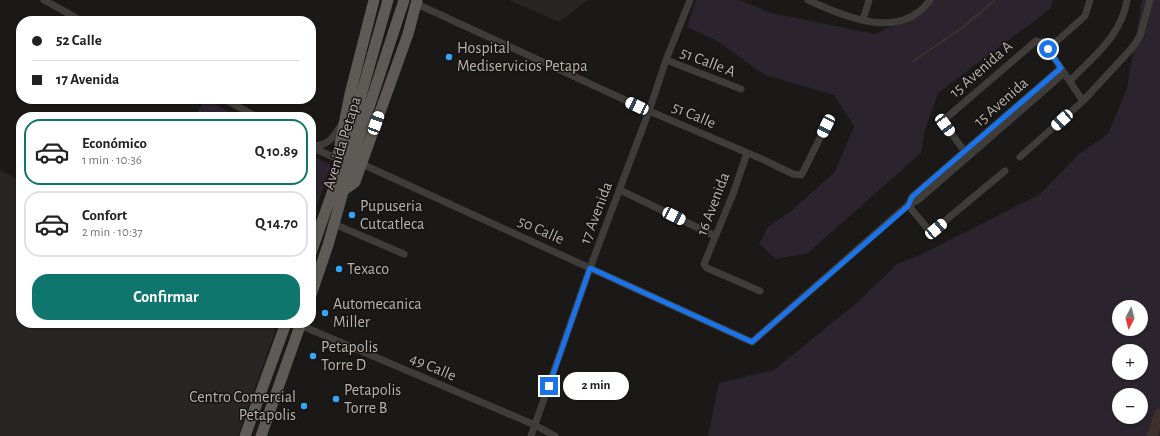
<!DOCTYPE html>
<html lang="es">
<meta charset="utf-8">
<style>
:root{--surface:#fff;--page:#f6f6f6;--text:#222;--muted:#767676;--line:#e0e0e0;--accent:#0f766e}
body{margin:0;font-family:"Alegreya Sans",sans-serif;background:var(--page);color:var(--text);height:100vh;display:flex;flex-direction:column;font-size:15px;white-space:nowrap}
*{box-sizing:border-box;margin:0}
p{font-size:13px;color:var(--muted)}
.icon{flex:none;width:22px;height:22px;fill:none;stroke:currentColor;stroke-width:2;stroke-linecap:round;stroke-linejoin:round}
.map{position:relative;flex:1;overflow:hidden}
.drawer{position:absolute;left:16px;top:112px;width:300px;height:216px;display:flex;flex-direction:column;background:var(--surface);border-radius:16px;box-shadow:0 1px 3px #0004}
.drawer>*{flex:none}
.banner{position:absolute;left:16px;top:16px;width:300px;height:88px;border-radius:16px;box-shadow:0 1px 3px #0004;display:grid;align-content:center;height:88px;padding:0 16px;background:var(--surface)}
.needle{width:26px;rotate:187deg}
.tools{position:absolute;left:1112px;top:300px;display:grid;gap:8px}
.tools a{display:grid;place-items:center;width:36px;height:36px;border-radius:50%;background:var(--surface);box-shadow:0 1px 3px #0004;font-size:20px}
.end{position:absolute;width:18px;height:18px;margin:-9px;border:5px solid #1a73e8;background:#fff;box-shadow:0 0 0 2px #fff}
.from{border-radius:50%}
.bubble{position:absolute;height:28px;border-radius:14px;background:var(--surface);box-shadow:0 1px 3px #0004;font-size:13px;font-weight:700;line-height:28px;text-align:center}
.car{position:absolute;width:12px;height:24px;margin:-12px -6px;border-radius:5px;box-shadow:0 0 3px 1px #0007;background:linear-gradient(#fff 24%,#345 0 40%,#fff 0 76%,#345 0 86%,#fff 0)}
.banner b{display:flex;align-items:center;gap:14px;height:38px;font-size:15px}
.banner b+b{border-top:1px solid var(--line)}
.banner i{width:10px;height:10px;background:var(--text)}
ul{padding:7px 0 0;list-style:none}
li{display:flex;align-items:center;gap:12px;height:66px;margin:0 8px 6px;padding:0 8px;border:2px solid var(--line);border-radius:16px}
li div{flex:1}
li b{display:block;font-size:15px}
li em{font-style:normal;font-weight:700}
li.selected{border-color:var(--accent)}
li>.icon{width:36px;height:36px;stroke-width:1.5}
.cta{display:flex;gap:8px;margin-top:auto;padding:8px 16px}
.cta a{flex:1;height:46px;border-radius:16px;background:var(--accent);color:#fff;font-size:16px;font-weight:700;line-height:46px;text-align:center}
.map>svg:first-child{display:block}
.built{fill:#272624}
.green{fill:#2b232d;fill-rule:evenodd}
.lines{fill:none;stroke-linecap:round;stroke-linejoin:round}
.stream{stroke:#3e312d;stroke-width:2}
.river{stroke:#3e312d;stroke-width:11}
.minor{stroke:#3f3c39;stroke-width:7}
.primary{stroke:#5e5a55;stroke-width:11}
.route{stroke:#1a73e8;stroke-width:5}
.poi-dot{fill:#35a6f4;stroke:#151413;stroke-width:1.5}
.labels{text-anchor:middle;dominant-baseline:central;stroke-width:3;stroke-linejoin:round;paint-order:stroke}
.poi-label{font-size:16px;fill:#bab1aa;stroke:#151413;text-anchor:start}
.street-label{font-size:16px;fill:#bab1aa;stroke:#151413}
</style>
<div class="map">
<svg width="1160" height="436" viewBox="0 0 1160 436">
<rect width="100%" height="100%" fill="#1a1918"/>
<path class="built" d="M509,0H588L559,22Z
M0,170L21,181V323H278L238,436H0Z"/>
<path class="green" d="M696,0H740L771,13L875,34L907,18L932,0H1053L1050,9L938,93L925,130L921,153L808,253L776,259L759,244L768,227L791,211L835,172L854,126L834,95L765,75L717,41L687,27Z
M1142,0H1160V436H708L719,383L774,370L859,301L897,264L920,255L1039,195L1079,154L1108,134L1127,88ZM1119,307H1141V329H1119ZM1119,351H1141V373H1119ZM1119,395H1141V417H1119Z
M205,99L239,117H195Z
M311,155L331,165L311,223Z"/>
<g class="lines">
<path class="stream" d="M913,61L962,28L995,0"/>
<path class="river" d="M1152,436L1160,414"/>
<path class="minor" d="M44,0L82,21
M808,0C844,16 900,42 930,0
M417,4L649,111L762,159L793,174L801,175L803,172L826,126
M863,20L869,0
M1048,49L1085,16L1090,0
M666,60L741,89
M1070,81C1093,57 1122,35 1127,0
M224,99L257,117
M311,146C327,146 333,139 341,125
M313,148L338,159
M747,153L733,194L704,264L707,268L760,291
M968,156L945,125V119L1036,41L1041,42L1048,49L1083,101
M1020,157L1083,101L1132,48L1140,36L1150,0
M362,164L752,342L908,205L918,200L1064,73
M620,190L715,236
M908,205L912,197L1061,68
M908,205L928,229H935L1005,171
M334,224L404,254
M300,325L535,425L555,436
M531,436L590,268L649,111L666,60L690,0"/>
<path class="primary" d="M338,155L350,94L374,0
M344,190L355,182L408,34L417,0
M311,253L339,173L388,0
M311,295L328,245L354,153L404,0
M245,436L286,323
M261,436L301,323"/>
</g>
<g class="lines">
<path class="route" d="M549,386L590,268L752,342L908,206L912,197L922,188L1061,68L1048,49"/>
</g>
<g class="poi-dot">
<circle cx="449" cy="57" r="4"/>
<circle cx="352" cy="215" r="4"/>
<circle cx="339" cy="269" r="4"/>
<circle cx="325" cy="313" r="4"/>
<circle cx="313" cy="356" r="4"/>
<circle cx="336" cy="399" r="4"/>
<circle cx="304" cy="406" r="4"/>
</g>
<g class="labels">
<g class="poi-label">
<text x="457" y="48">Hospital<tspan x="457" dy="18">Mediservicios Petapa</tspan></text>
<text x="360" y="206">Pupuseria<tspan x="360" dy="18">Cutcatleca</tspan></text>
<text x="347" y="269">Texaco</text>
<text x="333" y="304">Automecanica<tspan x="333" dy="18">Miller</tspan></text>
<text x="321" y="347">Petapolis<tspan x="321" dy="18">Torre D</tspan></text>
<text x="344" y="390">Petapolis<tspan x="344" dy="18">Torre B</tspan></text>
<text x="296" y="397" text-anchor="end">Centro Comercial<tspan x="296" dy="18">Petapolis</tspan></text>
</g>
<g class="street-label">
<text transform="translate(708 62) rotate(21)">51 Calle A</text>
<text transform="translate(981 69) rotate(-41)">15 Avenida A</text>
<text transform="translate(1001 102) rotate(-41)">15 Avenida</text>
<text transform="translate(694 115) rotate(23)">51 Calle</text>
<text transform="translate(342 143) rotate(-73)">Avenida Petapa</text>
<text transform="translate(713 204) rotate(-69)">16 Avenida</text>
<text transform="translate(596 213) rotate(-69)">17 Avenida</text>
<text transform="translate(541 230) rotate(24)">50 Calle</text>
<text transform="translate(433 367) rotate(23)">49 Calle</text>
</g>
</g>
</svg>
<div class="tools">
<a><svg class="needle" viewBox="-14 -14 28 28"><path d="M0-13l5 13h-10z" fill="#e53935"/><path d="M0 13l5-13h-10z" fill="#767676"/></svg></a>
<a>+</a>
<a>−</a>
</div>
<i class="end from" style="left:1048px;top:49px"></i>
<i class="end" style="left:549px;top:386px"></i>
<div class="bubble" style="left:563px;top:372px;width:66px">2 min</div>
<i class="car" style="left:637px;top:106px;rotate:295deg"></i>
<i class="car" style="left:1062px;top:120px;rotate:228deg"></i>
<i class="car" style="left:376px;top:123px;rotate:20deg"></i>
<i class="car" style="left:945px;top:125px;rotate:143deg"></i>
<i class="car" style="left:826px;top:126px;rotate:206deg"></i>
<i class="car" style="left:674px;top:216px;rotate:116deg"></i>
<i class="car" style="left:936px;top:229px;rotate:50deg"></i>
<div class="banner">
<b><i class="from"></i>52 Calle</b>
<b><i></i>17 Avenida</b>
</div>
<section class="drawer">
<ul>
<li class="selected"><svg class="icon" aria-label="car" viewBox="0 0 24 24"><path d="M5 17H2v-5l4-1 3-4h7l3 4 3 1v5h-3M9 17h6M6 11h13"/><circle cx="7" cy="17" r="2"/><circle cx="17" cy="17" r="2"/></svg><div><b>Económico</b><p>1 min · 10:36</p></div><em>Q 10.89</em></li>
<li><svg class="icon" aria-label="car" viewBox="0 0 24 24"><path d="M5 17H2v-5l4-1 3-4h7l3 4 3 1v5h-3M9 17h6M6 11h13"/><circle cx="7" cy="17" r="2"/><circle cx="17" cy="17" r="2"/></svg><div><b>Confort</b><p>2 min · 10:37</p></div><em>Q 14.70</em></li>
</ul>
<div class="cta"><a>Confirmar</a></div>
</section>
</div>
